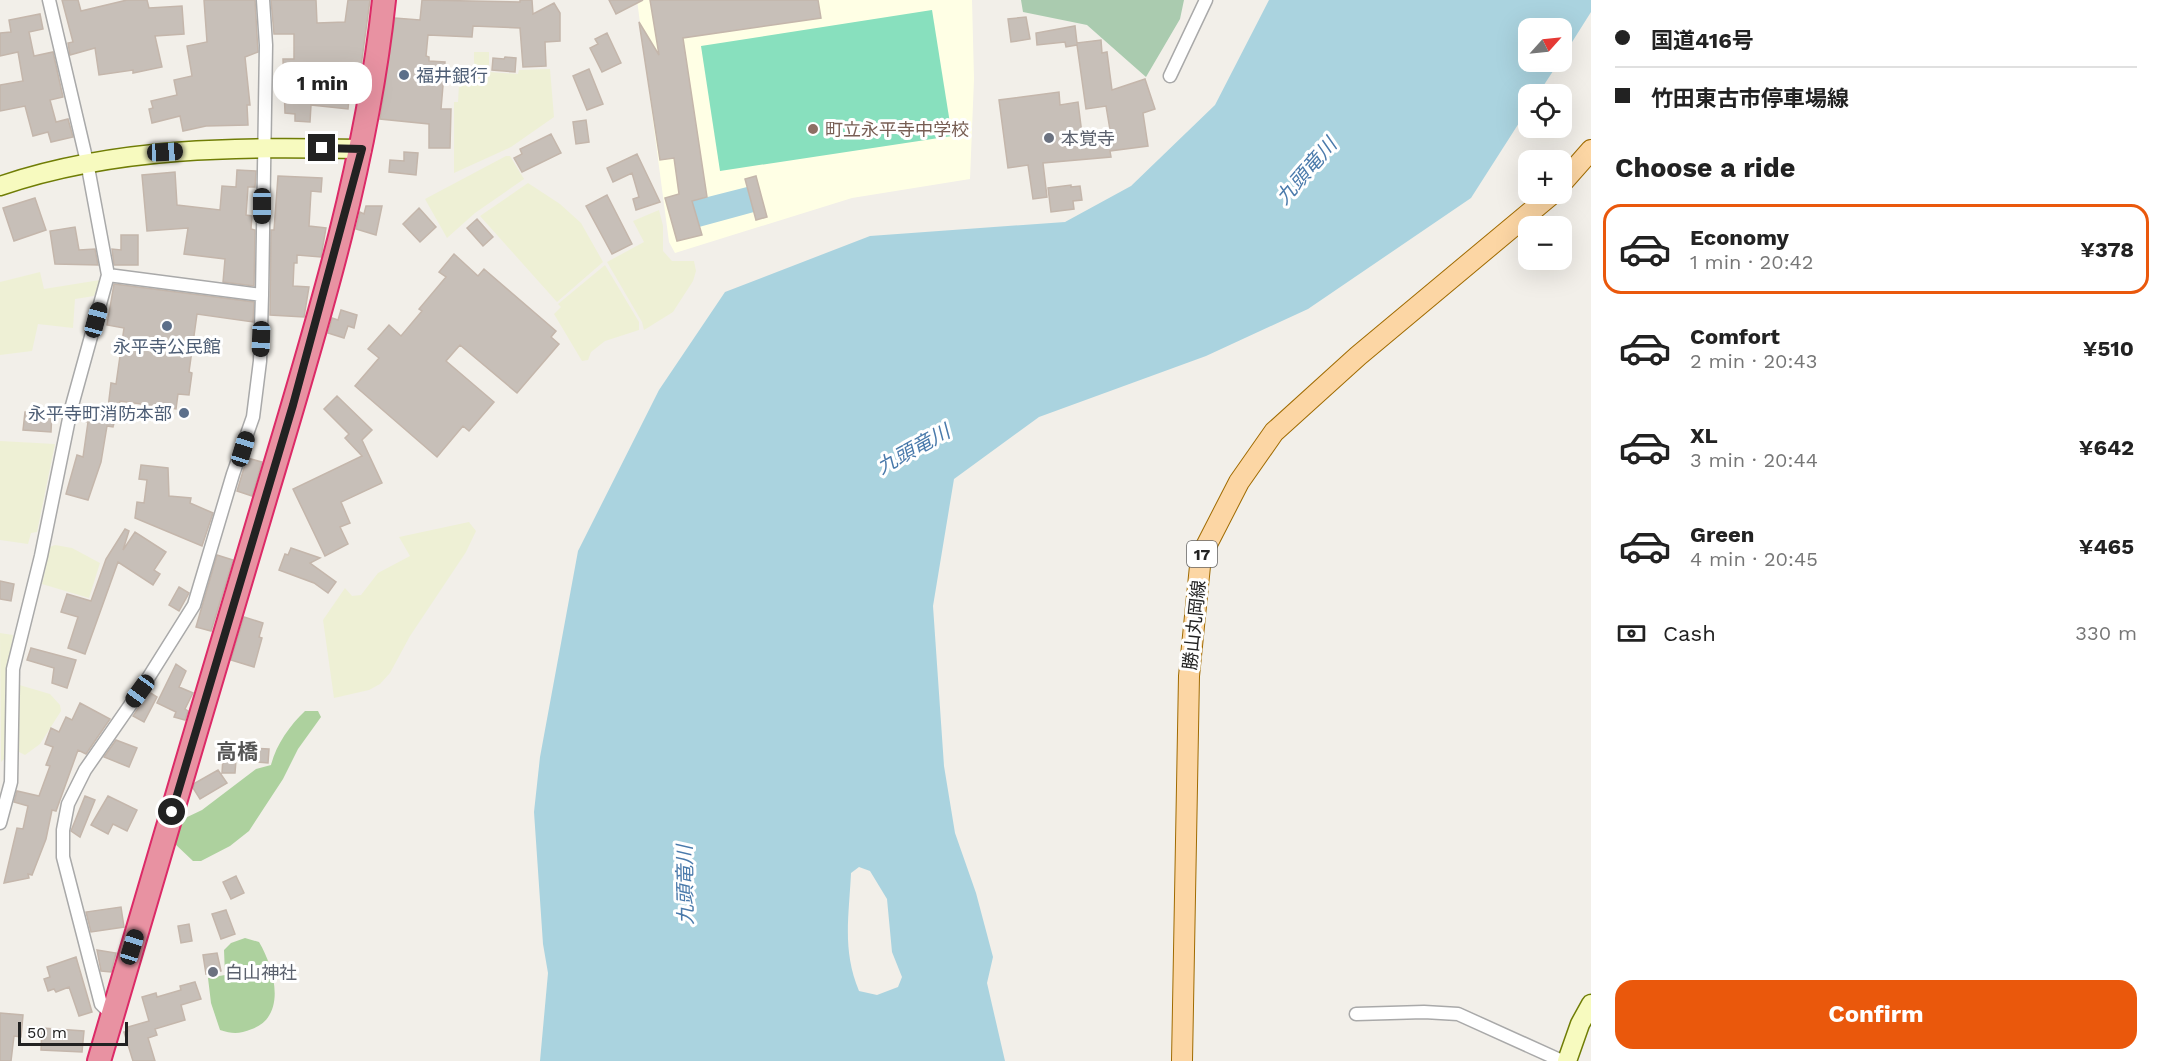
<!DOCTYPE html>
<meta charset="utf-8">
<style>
:root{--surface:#fff;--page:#f2f2f2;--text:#222;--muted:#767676;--line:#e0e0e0;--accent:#ea580c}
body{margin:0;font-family:"Work Sans","Noto Sans JP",sans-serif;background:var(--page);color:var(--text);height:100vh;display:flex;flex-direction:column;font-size:22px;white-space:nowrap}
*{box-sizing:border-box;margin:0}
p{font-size:20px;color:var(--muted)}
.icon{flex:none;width:33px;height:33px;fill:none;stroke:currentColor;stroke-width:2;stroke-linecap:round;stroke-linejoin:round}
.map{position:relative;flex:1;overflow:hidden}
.panel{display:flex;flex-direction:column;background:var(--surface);width:570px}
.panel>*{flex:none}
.top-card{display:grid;align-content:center;height:132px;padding:0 24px;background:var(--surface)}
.needle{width:39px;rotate:63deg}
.fabs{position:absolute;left:1518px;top:18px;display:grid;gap:12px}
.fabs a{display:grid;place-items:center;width:54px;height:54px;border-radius:12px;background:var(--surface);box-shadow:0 6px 24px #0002;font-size:30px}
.scale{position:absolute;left:18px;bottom:15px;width:110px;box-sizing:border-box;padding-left:6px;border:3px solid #222;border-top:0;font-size:16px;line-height:21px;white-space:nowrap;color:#222;-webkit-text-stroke:4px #fff;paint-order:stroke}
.end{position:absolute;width:27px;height:27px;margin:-14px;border:8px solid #222;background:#fff;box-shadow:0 0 0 3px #fff}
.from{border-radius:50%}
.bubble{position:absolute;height:42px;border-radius:18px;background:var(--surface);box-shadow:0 6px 24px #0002;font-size:20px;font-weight:700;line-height:42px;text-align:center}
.car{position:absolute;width:18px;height:36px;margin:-18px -9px;border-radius:8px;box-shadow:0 0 4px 2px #0007;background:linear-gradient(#222 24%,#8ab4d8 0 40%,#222 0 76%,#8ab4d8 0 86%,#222 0)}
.top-card b{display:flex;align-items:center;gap:21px;height:57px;font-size:22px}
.top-card b+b{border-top:2px solid var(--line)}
.top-card i{width:15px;height:15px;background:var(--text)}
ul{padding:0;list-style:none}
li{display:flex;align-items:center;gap:18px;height:90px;margin:0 12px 9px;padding:0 12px;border:3px solid transparent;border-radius:18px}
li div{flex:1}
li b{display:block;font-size:22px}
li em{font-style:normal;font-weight:700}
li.on{border-color:var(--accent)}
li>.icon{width:54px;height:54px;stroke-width:1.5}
h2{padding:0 24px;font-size:27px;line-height:72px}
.pay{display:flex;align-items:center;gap:15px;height:66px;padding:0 24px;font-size:22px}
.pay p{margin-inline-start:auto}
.action{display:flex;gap:12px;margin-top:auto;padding:12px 24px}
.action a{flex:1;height:69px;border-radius:18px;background:var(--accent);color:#fff;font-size:24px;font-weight:700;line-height:69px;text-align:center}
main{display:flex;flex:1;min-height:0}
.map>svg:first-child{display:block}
.education{fill:#ffffe5}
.farmland{fill:#eef0d5}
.forest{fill:#add19e}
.cemetery{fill:#aacbaf}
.pitch{fill:#88e0be}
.water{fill:#aad3df;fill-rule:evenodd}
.building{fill:#c7bfb8;stroke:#c4b6ab;stroke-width:1.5}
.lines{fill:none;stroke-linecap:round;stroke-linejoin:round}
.street-casing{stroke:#a9a9a9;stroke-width:15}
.secondary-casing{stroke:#707d05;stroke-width:21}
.primary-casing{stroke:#a06b00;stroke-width:22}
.highway-casing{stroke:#dc2a67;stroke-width:26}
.street{stroke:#fff;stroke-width:12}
.secondary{stroke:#f7fabf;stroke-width:18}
.primary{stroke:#fcd6a4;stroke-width:20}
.highway{stroke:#e892a2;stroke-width:22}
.route{stroke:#222;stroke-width:8}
.service-dot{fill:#5c6f8a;stroke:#fff;stroke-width:2}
.education-dot{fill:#8d6e63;stroke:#fff;stroke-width:2}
.worship-dot{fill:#6b7280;stroke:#fff;stroke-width:2}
.labels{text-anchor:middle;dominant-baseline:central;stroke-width:6;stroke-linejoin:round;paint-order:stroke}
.shield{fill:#fff;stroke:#646464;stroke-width:1.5}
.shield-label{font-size:16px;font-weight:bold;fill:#222}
.service-label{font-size:18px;fill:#4e5e75;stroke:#fff;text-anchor:start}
.education-label{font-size:18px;fill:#785e54;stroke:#fff;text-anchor:start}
.worship-label{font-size:18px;fill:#5b616d;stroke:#fff;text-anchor:start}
.street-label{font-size:18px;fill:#222;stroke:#fff}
.water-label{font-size:20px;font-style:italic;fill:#4a7aab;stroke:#fff}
.quarter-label{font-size:21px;font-weight:bold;fill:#555;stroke:#fff}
</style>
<main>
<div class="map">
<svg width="1591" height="1061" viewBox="0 0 1591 1061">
<rect width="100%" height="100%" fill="#f2efe9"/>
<path class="education" d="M637,0H972L974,79L970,179L852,198L675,253L669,242Z"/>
<path class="farmland" d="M474,52H489V72L518,74L519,70L550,69L554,117L511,147L454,173V102H458L460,67H474Z
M506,156H510L524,179L475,213L447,238L425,199Z
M528,183L560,204L581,223L603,262L557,302L480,216Z
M659,210L663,226V251L672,261H694L696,271L693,281L673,312L644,330L642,322L607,262L644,242L633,221Z
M605,265L639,322V330L605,341L591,352L588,360L582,361L554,314L561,307L558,304Z
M40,272L44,289L100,280L94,296L75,299L73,328L38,324L32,351L0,355V282Z
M0,441L55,444L37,532L31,533L28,544L0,540Z
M469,522L476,531L466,552L410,636L390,673L380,684L369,690L334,698L323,620L345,588L352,596L361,595L378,573L410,556L399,537Z
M55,545L72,548L100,563L89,598L42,584L50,547Z
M0,633L13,635L6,680L5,758L1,762Z
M16,684L50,694L60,705L61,711L40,744L25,755L17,751Z"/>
<path class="forest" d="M305,711H318L321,717L298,749L283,779L249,831L230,846L201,861H193L174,843L181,820L202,810L256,769L271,765C276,745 290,725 305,711Z
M245,938L259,942C274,967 288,1016 252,1029C239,1034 233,1034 220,1030L211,1003L208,978L225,975L224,950L231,943Z"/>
<path class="cemetery" d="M1021,0H1184L1180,19L1146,77L1087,25L1023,12Z"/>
<path class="pitch" d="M932,10L952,136L720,171L701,46Z"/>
<path class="water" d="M1269,0H1591V12L1562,58V28H1528V62H1559L1538,94H1528V109L1471,198L1308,309L1206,356L1039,417L954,479L933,606L944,766L955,833L976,893L993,957L987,983L1005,1061H540L548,973L543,944L534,812L540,757L578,551L659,390L725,292L870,236L1065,222L1131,186L1215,105ZM859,867L870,871L887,899L892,952L902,977L898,987L877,995L859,991C842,950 849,917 851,873Z
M747,187L754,212L699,227L692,201Z"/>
<path class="building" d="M62,0H78L81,11L127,0H147L149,8L182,6L184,34L155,36L162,67L133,73V70L99,75L95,48L70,55L68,43L73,42Z
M204,0H255L258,52L245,57L250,105H247L248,125L206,126L183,131L180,116L152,123L149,109L153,108L151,101L177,95L174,80L192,76L187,46L207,42Z
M271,0H316L317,23L345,22L348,0H370L358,89L350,88L348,109L311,105L310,122L295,121V114L285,113L283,59H294V34H274Z
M422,0L520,2V0H532L533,14L554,3L560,13V41L545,42L546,66L523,67L520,28L473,26L472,37L428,35L426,56L429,57V61L445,62L441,109H451L450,148H429V124L380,119L395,18L420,20Z
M609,0H643L616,14Z
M650,0H818L821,18L683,38L707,197L692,201L702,235L677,241L665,198L679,194L674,158L660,160L639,22L659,55Z
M40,14L43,29L29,32L34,56L53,52L63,97L50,100L56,122L68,119L73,137L51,142L48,132L33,136L25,106L0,111V85L23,81L18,52L0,56V33L11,32L9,20Z
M1026,17L1030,39L1011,42L1008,19Z
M1075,26L1077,43L1101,40L1102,53L1107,52L1112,90L1145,79L1155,109L1143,113L1148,146L1110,151L1111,157L1043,163L1047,197L1033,199L1028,165L1008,168L999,100L1059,92L1060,105L1078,102L1082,134L1110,130L1106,106L1086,109L1077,45L1066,47L1065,42L1037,45L1036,33Z
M607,33L621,63L602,72L590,48L598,44L595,39Z
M505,57L516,58L515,72L492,70L493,58L504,59Z
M589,69L603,104L587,110L573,76Z
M586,120L589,142L576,144L573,122Z
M551,134L561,153L522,172L514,158L522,154L520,149Z
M404,152L418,153L416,175L389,172L390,160L404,161Z
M637,154L660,202L636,210L633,199L639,197L632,173L613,182L607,168Z
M237,170L256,171L255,187H248L246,215L252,216L251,229L255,230L254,286L223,282L225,259L184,254L188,228L147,231L142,175L175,172L177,205L220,210L222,186L236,187Z
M278,176L322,178L321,192L311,191L309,226L326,228L321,257L297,255V263H294L293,286L309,287L304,317L270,315L271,230H274Z
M756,176L767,217L756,220L745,179Z
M1071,185V187L1080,186L1082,200L1073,201L1074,209L1051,212L1048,188Z
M607,195L632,244L612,254L586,206Z
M35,198L46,230L14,241L3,208Z
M366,206H382L376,235L356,229L360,212L364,214Z
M419,208L436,227L420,242L403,224Z
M477,219L493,237L483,246L467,228Z
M75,227L79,250L95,249L98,265L55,264L50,231Z
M121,235H138V265H114L112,249L121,250Z
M454,254L478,276L484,269L556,331L551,337L559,344L517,393L460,345L446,361L494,402L469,431L463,426L437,457L355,386L379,358L368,349L389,325L401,336L422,311L419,309L446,277L439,272Z
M114,284L254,302L253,322L197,314L189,372L192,373L189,395L178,394L176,409L120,401L113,427L107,426L101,462L88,500L66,494L77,455L83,457L88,422L79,420L82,404L108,408L111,383L116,384L124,328L107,325Z
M341,310L357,315L354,328L348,326L344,338L328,333L332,318L338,320Z
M337,396L372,430L362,440L382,483L341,502L350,523L340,527L348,544L325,556L293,489L362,456L345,438L349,434L324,409Z
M41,411L52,412L51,432L23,430L25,412L41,413Z
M247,458L262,462L252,496L237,491Z
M141,465L168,468L169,496L191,498L190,503L213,513L202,546L135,518L137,502L144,503L147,480L139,479Z
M125,529L129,531L123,550L135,532L166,552L154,570L160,574L153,585L118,562L85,654L68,648L78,617L61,612L67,594L91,601L106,559Z
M291,548L320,558L310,563L336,582L328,593L314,583L279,570L285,554L288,555Z
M217,555L233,560L211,631L196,627Z
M0,581L14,584L11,601L0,599Z
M179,587L189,593L179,611L169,605Z
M244,617L263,623L259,637L262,638L254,667L231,660Z
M31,648L76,660L67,688L52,683L54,668L27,660Z
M176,664L186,671L179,687L193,693L185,709L188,711L185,720L174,717L176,712L157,703Z
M149,692L157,697L144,722L133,716Z
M80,703L110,719L86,754L78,750L56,811L52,810L46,839L32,875L28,874L29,878L4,883L17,828L23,829L28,806L14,802L17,791L39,796L50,766L46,765L53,747L45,744L51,728L59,732L66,717L72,720Z
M116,740L137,748L129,767L104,757Z
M224,741L246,743V748L269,749L268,763L236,760L235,773H222Z
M218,770L227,783L200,799L193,788L195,783Z
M85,796L95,800L80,837L71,831Z
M108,796L137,810L127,831L113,824L108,834L91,825Z
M236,876L244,893L231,899L223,882Z
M121,907L124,927L91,932L86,912Z
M226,910L235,934L221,939L212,914Z
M189,924L192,941L181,943L178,926Z
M97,950L116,953L111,972L101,971Z
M217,953L221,971L206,974L203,955Z
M76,957L92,1012L79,1016L69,987L56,992L54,989L48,991L44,979L50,977L47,967Z
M195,982L201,999L181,1005L185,1020L155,1029L157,1035L148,1038L155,1061H133L124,1032L129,1031L128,1027L149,1021L142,997L156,993L157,997L181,990L180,986Z
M0,1013L23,1015L21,1037L14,1036L11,1061H0Z
M42,1028L84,1031L82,1052L41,1050Z"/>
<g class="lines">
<g class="street-casing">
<path id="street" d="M1170,76L1206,0
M108,275L262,295
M0,823L11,782L13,669L41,556L71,409L108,275L87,162L49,0
M1356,1014L1424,1012L1458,1014L1562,1061
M112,1015L101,1004L63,857V830L68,804L85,770L140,691L194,605L233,474L253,417L260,361L262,295L266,45L263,0"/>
</g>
<g class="secondary-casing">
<path id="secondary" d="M0,186C117,146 239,147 362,149
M1567,1061L1580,1024L1591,1004"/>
</g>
<g class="primary-casing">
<path id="primary" d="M1562,183L1591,150
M1182,1061L1189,676L1201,556L1239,482L1274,432L1358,356L1552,194"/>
</g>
<g class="highway-casing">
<path id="highway" d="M99,1061C154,874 209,686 265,499C314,335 366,170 384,0"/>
</g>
<use href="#street" class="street"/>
<use href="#secondary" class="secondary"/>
<use href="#primary" class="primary"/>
<use href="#highway" class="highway"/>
</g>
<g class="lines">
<path class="route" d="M172,812L293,405L362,149L322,148"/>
</g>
<g class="service-dot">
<circle cx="404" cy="75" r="6"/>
<circle cx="167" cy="326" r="6"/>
<circle cx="184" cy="413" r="6"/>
</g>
<circle class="education-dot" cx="813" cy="129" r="6"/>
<g class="worship-dot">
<circle cx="1049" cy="138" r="6"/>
<circle cx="213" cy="972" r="6"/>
</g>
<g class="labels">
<rect class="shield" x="1187" y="541" width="30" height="26" rx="4.5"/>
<g class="shield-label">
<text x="1202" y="554">17</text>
</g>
<g class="service-label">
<text x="416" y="75">福井銀行</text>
<text x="167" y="346" text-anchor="middle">永平寺公民館</text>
<text x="172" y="413" text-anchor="end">永平寺町消防本部</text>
</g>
<g class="education-label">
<text x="825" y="129">町立永平寺中学校</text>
</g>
<g class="worship-label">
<text x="1061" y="138">本覚寺</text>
<text x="225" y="972">白山神社</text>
</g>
<g class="street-label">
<text transform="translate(1194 625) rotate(-84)">勝山丸岡線</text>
</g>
<g class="water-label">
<text transform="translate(1306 171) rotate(-49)">九頭竜川</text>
<text transform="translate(913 449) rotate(-29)">九頭竜川</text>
<text transform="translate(685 885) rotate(-91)">九頭竜川</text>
</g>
<g class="quarter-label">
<text x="237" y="751">高橋</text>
</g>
</g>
</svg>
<div class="fabs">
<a><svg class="needle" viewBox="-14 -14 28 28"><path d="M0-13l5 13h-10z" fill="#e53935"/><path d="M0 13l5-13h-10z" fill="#767676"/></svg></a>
<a><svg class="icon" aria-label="locate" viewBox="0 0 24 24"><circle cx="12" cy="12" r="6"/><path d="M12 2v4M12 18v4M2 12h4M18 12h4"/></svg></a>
<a>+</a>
<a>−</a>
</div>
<div class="scale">50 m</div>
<i class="end from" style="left:172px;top:812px"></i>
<i class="end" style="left:322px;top:148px"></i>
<div class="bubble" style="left:273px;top:62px;width:99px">1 min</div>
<i class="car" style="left:165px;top:152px;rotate:87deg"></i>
<i class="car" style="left:262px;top:206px;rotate:180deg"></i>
<i class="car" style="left:96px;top:320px;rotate:15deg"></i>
<i class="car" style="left:261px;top:339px;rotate:182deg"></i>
<i class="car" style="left:243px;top:449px;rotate:17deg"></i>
<i class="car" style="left:140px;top:691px;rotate:216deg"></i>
<i class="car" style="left:132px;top:947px;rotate:17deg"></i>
</div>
<section class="panel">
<div class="top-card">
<b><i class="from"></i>国道416号</b>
<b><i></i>竹田東古市停車場線</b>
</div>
<h2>Choose a ride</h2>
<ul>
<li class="on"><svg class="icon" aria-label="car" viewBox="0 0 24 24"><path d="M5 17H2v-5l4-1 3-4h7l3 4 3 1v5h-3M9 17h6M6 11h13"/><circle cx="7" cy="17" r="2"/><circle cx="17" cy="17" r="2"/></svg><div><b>Economy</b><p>1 min · 20:42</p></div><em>¥378</em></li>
<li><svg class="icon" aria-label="car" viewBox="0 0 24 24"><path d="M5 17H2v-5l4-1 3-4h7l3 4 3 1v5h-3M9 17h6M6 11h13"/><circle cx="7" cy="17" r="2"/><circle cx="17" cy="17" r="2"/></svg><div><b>Comfort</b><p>2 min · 20:43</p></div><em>¥510</em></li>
<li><svg class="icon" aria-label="car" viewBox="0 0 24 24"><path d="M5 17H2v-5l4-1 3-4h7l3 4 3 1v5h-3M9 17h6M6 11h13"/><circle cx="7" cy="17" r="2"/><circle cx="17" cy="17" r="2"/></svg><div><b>XL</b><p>3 min · 20:44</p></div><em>¥642</em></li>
<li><svg class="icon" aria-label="car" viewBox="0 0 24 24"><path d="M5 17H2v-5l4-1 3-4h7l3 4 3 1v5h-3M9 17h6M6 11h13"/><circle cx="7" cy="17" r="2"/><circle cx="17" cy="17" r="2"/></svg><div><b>Green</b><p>4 min · 20:45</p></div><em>¥465</em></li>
</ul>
<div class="pay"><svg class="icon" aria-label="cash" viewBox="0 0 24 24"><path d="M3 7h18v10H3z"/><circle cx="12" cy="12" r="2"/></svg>Cash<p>330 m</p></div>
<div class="action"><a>Confirm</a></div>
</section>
</main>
